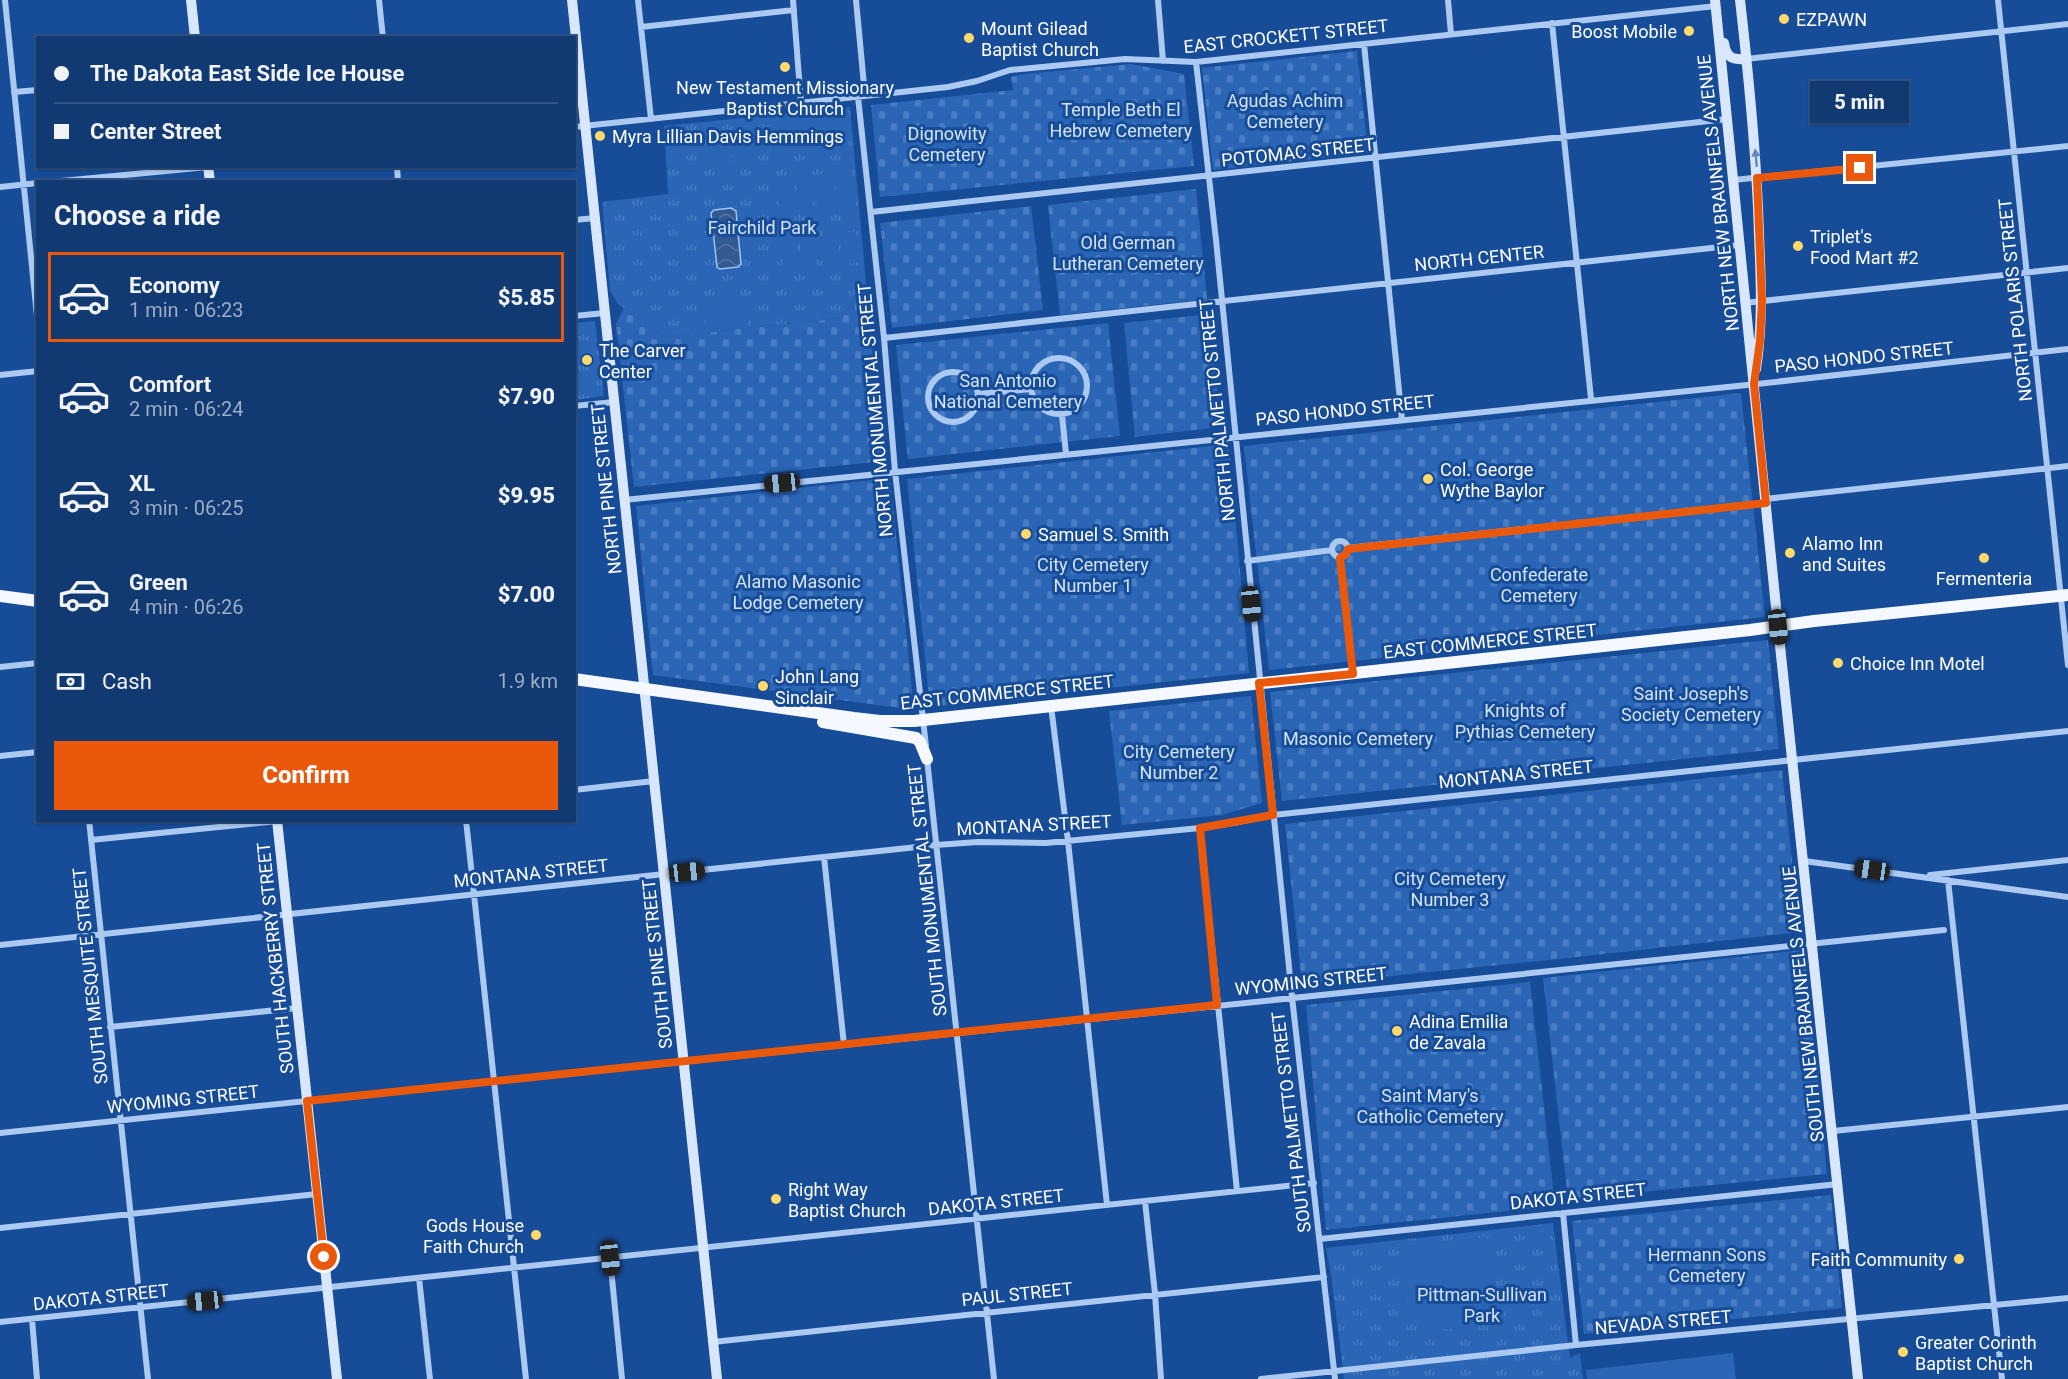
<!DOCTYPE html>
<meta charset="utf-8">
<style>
:root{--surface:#113972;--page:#1a4077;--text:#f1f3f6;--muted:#9cacc4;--line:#305384;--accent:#ea580c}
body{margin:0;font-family:Roboto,sans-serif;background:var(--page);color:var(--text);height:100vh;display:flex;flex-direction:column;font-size:22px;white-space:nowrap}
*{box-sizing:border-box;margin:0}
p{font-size:20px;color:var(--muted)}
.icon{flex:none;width:33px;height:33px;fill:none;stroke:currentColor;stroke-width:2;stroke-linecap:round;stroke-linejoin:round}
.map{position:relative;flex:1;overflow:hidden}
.details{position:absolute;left:36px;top:180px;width:540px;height:642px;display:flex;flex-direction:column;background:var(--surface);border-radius:0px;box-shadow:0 2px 4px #0004,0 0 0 2px var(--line)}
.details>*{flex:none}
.hud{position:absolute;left:36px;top:36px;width:540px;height:132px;border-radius:0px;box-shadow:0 2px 4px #0004,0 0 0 2px var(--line);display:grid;align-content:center;height:132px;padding:0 18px;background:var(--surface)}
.end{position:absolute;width:27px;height:27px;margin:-14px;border:8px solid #ea580c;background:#fff;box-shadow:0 0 0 3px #fff}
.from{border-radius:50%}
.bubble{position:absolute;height:42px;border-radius:0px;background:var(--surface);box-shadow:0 2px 4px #0004,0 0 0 2px var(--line);font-size:20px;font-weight:800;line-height:42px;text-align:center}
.car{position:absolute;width:18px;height:36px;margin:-18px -9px;border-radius:8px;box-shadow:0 0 4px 2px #0007;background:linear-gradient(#222 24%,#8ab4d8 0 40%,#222 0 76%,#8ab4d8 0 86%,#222 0)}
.hud b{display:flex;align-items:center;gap:21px;height:57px;font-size:22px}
.hud b+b{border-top:2px solid var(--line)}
.hud i{width:15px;height:15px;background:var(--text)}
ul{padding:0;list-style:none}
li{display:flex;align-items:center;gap:18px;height:90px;margin:0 12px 9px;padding:0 6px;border:3px solid transparent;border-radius:0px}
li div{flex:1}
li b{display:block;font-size:22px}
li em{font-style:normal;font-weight:800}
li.on{border-color:var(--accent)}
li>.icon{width:54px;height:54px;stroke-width:1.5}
h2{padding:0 18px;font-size:27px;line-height:72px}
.pay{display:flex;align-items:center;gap:15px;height:66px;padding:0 18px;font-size:22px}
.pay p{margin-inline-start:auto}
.cta{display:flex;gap:12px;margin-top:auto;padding:12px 18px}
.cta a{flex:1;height:69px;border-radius:0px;background:var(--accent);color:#fff;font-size:24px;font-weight:800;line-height:69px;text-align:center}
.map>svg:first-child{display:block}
.cemetery{fill:url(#cemetery-stones)}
.park{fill:url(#park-tufts)}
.pitch{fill:#2a65b6}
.water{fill:url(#water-waves);stroke:#9dc3f4;stroke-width:1.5}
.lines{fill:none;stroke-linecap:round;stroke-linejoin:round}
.street{stroke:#abc9f1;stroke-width:6}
.secondary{stroke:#d9e7fc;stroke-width:10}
.primary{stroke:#f5f9ff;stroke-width:12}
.oneway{fill:#658ac0}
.route{stroke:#ea580c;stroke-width:8}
.poi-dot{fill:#ffd96b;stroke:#174c98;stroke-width:2}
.labels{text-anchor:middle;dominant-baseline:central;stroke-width:6;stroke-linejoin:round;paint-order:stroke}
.poi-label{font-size:18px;fill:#fff;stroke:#174c98;text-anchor:start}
.street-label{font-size:18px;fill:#fff;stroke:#174c98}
.park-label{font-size:18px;fill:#d2e4fc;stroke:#174c98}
</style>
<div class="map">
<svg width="2068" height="1379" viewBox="0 0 2068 1379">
<defs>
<pattern id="cemetery-stones" width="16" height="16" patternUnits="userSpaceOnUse" patternTransform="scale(1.5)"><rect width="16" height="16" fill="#2a65b6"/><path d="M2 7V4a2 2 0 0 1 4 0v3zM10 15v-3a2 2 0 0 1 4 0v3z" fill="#4a7cc1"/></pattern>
<pattern id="park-tufts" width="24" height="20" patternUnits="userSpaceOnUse" patternTransform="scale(1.5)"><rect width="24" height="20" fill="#2a65b6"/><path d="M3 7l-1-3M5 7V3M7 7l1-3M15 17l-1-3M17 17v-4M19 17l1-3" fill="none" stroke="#4a7cc1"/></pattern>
<pattern id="water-waves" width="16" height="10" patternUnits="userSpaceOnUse" patternTransform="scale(1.5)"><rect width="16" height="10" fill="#345a92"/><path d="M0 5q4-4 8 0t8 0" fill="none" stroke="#5273a2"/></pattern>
</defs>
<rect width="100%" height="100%" fill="#174c98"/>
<path class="cemetery" d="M1357,51L1368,153L1213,170L1202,68Z
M1131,64L1184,74L1194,166L880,197L871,105L1013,90L1011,77L1025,74Z
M1196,189L1207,299L1060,315L1048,205Z
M1031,206L1043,310L892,328L880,223Z
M866,282L884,461L634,487L616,324L624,308L664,337L841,318Z
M1210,314L1221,427L1135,437L1124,323Z
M1108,323L1120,436L908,459L896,345Z
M1741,393L1765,617L1269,670L1244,446Z
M1229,444L1249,673L930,707L907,479Z
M890,478L913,699L907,709L653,675L636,506Z
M1768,640L1779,749L1282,801L1270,692Z
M1251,696L1262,803L1222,815L1122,825L1109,711Z
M1782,770L1800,932L1559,959L1302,985L1285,824Z
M1804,950L1827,1174L1568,1199L1543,978Z
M1530,982L1555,1206L1326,1230L1306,1005Z
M1831,1195L1842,1308L1584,1334L1572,1221Z"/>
<path class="park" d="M850,107L866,282L841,318L664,337L618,304L610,291L602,202L668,194L664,126Z
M595,321L604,396L575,400V323Z
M1553,1223L1570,1358L1580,1353L1583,1379H1344L1331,1275L1326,1248Z"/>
<path class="pitch" d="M843,117L846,147L832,149L829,118Z
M824,119L827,150L813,151L809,120Z
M804,121L808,152L793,153L790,122Z
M785,123L789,154L774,155L771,124Z
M748,127L751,158L737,159L734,128Z
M729,129L732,160L718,161L715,131Z
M852,171L853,188L851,189L852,195H854L856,212L848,213L847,207L845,208L846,213L838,214L834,173L842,172V177L845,176L844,172Z
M832,173L834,190L831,191L832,196H834L836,214L828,215V210H826V215L818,216L814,175L822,174V179H824V174Z
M810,180L814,211L800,213L796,182Z
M791,183L794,213L780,215L776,184Z
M856,232L859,262L845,264L841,233Z
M837,234L840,264L826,266L823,235Z
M813,236L817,266L803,268L799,237Z
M795,238L798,268L784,270L781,239Z
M745,303L747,327L706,331L704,307Z
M1485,1237L1492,1242L1499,1323C1481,1325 1461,1330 1443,1329C1435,1328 1429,1324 1423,1319C1401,1300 1398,1274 1402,1247Z
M1733,1353L1736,1379H1587L1586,1370Z"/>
<path class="water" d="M731,208L736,211L741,264L738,267L720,269L717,267L711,213L714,210Z"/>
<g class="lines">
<path class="street" d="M5,0L38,326
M379,0L383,38
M638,0L651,119
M793,0L801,103
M856,0L865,96
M1158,0L1163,61
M1448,0L1451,34
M1998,0L2068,665
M1552,23L1591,399
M641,27L794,10
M1364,44L1402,420
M1746,59L2068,24
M1196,62L1216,240L1292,997L1335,1379
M14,92L38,90
M858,97L884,338L895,471L926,746
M574,127L948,87L977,81L1010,70L1125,59L1196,62L1716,6
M397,166L398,182
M1733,180L2068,146
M51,182L208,167
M0,187L38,183
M871,212L1728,119
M574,220L595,218
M1744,303L2068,268
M574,316L605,313
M884,338L1739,245
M1031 386a28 28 0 1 1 56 0a28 28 0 1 1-56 0Z
M928 397a25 25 0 1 1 50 0a25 25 0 1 1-50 0Z
M0,375L38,371
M979,394L1030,389
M574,406L614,402
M1062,415L1066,454
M1765,499L2068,466
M624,500L1757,384L2068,349
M1332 549a8 8 0 1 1 16 0a8 8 0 1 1-16 0Z
M1348,548L1766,503
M1340,558L1353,673
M1247,561L1332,550
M0,667L38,663
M1051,706L1068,841L1107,1205
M0,756L38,752
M927,759L994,1379
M574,790L654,781
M89,820L148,1379
M466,820L526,1379
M1200,828L1237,1191
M91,840L287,820
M824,857L844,1045
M1804,861L2068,897
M1930,875L2068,860
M1948,880L2002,1379
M0,945L936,845L978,842L1046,843L1200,828L1233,823L1273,815L2068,731
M110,1027L297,1008
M1833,1131L2068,1107
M0,1133L1944,930
M1145,1201L1155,1294L1161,1379
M1563,1213L1576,1345
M0,1228L317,1194
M1320,1239L1838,1184
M610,1258L622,1379
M419,1278L430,1379
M32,1319L37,1379
M0,1322L1314,1183
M713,1342L1324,1277
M1261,1379L1576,1345L2068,1298"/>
<path class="secondary" d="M191,0L195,38
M572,0L717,1379
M1715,0L1778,627L1858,1379
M1740,0C1749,79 1757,157 1759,236C1761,281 1763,324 1756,369
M1724,43C1726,58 1733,60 1746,59
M208,166L210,182
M277,820L337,1379"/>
<path class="primary" d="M0,596L38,601
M574,679L854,718L880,721H914L1750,630L1814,621L2068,595
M823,722L916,738L920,742L927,759"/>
</g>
<defs><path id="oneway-solid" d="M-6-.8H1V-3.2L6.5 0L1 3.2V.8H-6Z" transform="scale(1.5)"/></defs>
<use class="oneway" href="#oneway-solid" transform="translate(1756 158) rotate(-95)"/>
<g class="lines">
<path class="route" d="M324,1257L307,1101L1217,1005L1200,828L1273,815L1259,683L1353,674L1340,558L1346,554L1348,549L1766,503L1754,384L1760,341L1762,301L1757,178L1860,168"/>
</g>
<g class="poi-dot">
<circle cx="1784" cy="19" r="6"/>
<circle cx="1689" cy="31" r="6"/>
<circle cx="969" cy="38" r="6"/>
<circle cx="785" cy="67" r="6"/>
<circle cx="600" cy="136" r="6"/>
<circle cx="1798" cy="246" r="6"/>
<circle cx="587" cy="360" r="6"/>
<circle cx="1428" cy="479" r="6"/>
<circle cx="1026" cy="534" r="6"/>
<circle cx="1790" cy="553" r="6"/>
<circle cx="1984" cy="558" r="6"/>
<circle cx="1838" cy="663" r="6"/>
<circle cx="763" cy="686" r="6"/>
<circle cx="1397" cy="1031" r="6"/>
<circle cx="776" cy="1199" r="6"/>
<circle cx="536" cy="1235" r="6"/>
<circle cx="1959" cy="1259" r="6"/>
<circle cx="1903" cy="1352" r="6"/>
</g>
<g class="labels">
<g class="poi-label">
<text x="1796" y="19">EZPAWN</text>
<text x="981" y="28">Mount Gilead<tspan x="981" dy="21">Baptist Church</tspan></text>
<text x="1677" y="31" text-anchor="end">Boost Mobile</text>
<text x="785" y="87" text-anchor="middle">New Testament Missionary<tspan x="785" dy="21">Baptist Church</tspan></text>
<text x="612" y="136">Myra Lillian Davis Hemmings</text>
<text x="1810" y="236">Triplet's<tspan x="1810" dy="21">Food Mart #2</tspan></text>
<text x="599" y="350">The Carver<tspan x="599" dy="21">Center</tspan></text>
<text x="1440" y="469">Col. George<tspan x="1440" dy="21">Wythe Baylor</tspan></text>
<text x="1038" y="534">Samuel S. Smith</text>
<text x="1802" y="543">Alamo Inn<tspan x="1802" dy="21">and Suites</tspan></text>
<text x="1984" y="578" text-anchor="middle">Fermenteria</text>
<text x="1850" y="663">Choice Inn Motel</text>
<text x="775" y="676">John Lang<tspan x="775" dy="21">Sinclair</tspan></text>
<text x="1409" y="1021">Adina Emilia<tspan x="1409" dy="21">de Zavala</tspan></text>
<text x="788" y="1189">Right Way<tspan x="788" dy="21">Baptist Church</tspan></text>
<text x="524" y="1225" text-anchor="end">Gods House<tspan x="524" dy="21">Faith Church</tspan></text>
<text x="1947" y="1259" text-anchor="end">Faith Community</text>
<text x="1915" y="1342">Greater Corinth<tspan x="1915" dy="21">Baptist Church</tspan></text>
</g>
<g class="street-label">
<text transform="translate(1286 36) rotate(-6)">EAST CROCKETT STREET</text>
<text transform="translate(1298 152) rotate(-6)">POTOMAC STREET</text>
<text transform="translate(1718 193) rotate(-96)">NORTH NEW BRAUNFELS AVENUE</text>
<text transform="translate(1479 258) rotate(-6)">NORTH CENTER</text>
<text transform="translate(2015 300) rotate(-96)">NORTH POLARIS STREET</text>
<text transform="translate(1864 357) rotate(-6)">PASO HONDO STREET</text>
<text transform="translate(875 410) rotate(-95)">NORTH MONUMENTAL STREET</text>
<text transform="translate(1217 410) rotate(-96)">NORTH PALMETTO STREET</text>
<text transform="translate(1345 410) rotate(-6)">PASO HONDO STREET</text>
<text transform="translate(606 489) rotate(-96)">NORTH PINE STREET</text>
<text transform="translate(1490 641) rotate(-6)">EAST COMMERCE STREET</text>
<text transform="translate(1007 692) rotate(-6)">EAST COMMERCE STREET</text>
<text transform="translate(1516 774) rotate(-6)">MONTANA STREET</text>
<text transform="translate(1034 825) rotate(-3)">MONTANA STREET</text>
<text transform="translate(531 873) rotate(-6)">MONTANA STREET</text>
<text transform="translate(927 890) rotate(-96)">SOUTH MONUMENTAL STREET</text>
<text transform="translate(275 958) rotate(-96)">SOUTH HACKBERRY STREET</text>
<text transform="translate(657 964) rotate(-96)">SOUTH PINE STREET</text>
<text transform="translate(90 976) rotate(-96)">SOUTH MESQUITE STREET</text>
<text transform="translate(1311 981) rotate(-6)">WYOMING STREET</text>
<text transform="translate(1803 1004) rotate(-96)">SOUTH NEW BRAUNFELS AVENUE</text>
<text transform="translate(183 1099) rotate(-6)">WYOMING STREET</text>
<text transform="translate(1291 1122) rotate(-97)">SOUTH PALMETTO STREET</text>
<text transform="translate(1578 1196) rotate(-6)">DAKOTA STREET</text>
<text transform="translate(996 1202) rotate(-6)">DAKOTA STREET</text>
<text transform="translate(1017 1294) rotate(-6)">PAUL STREET</text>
<text transform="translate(101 1297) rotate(-6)">DAKOTA STREET</text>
<text transform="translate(1663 1322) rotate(-5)">NEVADA STREET</text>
</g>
<g class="park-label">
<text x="1285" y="100">Agudas Achim<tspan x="1285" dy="21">Cemetery</tspan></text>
<text x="1121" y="109">Temple Beth El<tspan x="1121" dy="21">Hebrew Cemetery</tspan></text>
<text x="947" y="133">Dignowity<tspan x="947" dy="21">Cemetery</tspan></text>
<text x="762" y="227">Fairchild Park</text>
<text x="1128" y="242">Old German<tspan x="1128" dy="21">Lutheran Cemetery</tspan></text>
<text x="1008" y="380">San Antonio<tspan x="1008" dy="21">National Cemetery</tspan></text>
<text x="1093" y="564">City Cemetery<tspan x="1093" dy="21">Number 1</tspan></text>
<text x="1539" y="574">Confederate<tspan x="1539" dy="21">Cemetery</tspan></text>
<text x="798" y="581">Alamo Masonic<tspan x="798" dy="21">Lodge Cemetery</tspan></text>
<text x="1691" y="693">Saint Joseph's<tspan x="1691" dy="21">Society Cemetery</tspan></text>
<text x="1525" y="710">Knights of<tspan x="1525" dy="21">Pythias Cemetery</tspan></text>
<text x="1358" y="738">Masonic Cemetery</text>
<text x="1179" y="751">City Cemetery<tspan x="1179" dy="21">Number 2</tspan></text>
<text x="1450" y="878">City Cemetery<tspan x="1450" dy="21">Number 3</tspan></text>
<text x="1430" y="1095">Saint Mary's<tspan x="1430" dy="21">Catholic Cemetery</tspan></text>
<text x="1707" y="1254">Hermann Sons<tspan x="1707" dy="21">Cemetery</tspan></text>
<text x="1482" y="1294">Pittman-Sullivan<tspan x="1482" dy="21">Park</tspan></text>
</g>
</g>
</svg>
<i class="end from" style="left:324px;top:1257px"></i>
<i class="end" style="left:1860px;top:168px"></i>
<div class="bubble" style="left:1810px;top:81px;width:99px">5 min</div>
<i class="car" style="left:782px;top:483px;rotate:264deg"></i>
<i class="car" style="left:1251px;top:604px;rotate:174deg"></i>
<i class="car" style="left:1778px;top:627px;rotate:174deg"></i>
<i class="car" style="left:1872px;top:870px;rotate:278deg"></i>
<i class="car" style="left:687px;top:872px;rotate:84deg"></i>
<i class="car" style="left:610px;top:1258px;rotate:174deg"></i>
<i class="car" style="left:205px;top:1301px;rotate:264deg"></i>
<div class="hud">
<b><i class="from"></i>The Dakota East Side Ice House</b>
<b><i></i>Center Street</b>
</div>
<section class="details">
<h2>Choose a ride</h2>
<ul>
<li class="on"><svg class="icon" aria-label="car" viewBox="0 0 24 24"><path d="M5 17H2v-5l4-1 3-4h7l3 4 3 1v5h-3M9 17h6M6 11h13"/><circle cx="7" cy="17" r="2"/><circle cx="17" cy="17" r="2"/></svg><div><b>Economy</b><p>1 min · 06:23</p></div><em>$5.85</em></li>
<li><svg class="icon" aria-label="car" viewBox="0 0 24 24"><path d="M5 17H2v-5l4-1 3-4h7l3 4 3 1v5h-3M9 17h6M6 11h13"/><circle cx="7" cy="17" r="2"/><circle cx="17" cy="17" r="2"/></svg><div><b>Comfort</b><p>2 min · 06:24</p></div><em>$7.90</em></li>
<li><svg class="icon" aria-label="car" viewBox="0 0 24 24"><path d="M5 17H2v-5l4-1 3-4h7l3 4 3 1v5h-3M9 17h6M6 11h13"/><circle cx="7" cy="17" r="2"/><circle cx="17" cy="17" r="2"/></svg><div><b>XL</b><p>3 min · 06:25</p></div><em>$9.95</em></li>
<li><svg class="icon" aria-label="car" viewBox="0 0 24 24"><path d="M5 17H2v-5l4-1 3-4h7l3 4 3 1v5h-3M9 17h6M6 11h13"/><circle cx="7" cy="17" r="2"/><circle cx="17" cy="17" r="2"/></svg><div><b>Green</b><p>4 min · 06:26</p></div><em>$7.00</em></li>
</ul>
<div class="pay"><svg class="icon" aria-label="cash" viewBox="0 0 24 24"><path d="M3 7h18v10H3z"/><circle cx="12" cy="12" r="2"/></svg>Cash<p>1.9 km</p></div>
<div class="cta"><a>Confirm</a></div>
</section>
</div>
